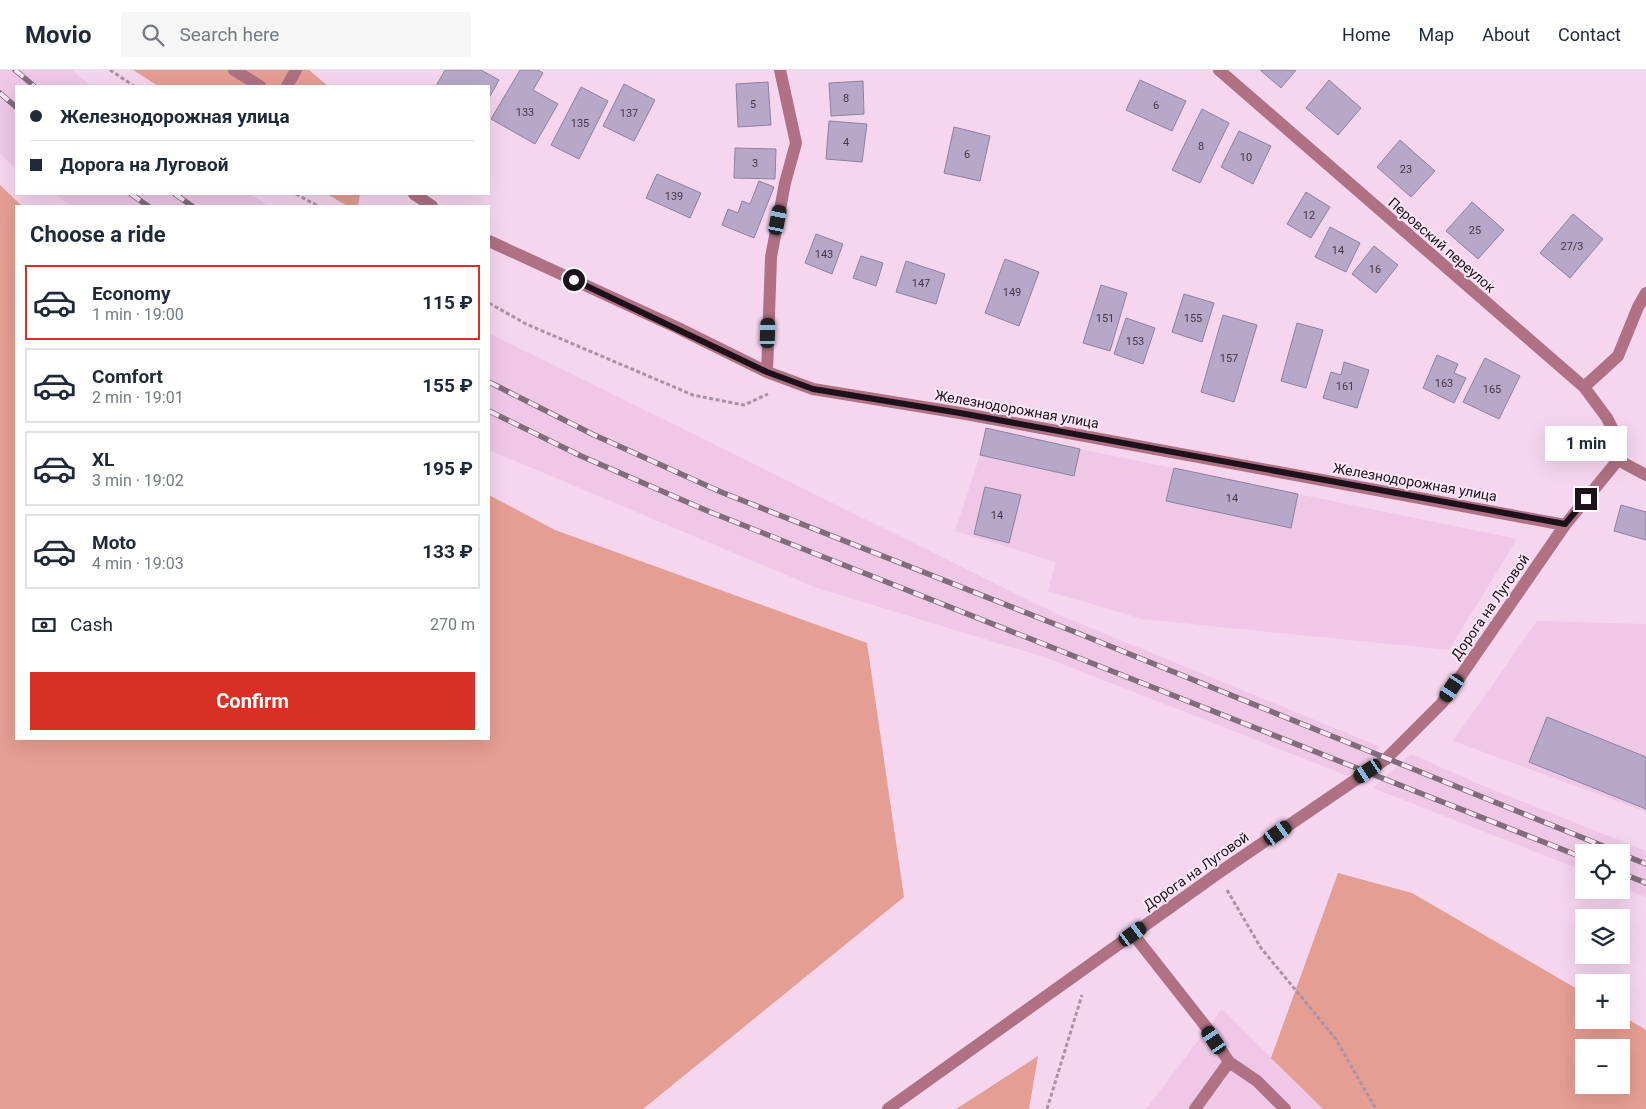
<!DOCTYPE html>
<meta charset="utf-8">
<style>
:root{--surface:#fff;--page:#f6f6f7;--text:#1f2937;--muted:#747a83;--line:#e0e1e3;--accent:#d93025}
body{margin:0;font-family:Roboto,sans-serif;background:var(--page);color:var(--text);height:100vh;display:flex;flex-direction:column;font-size:19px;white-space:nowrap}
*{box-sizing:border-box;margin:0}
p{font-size:16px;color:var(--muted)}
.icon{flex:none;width:28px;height:28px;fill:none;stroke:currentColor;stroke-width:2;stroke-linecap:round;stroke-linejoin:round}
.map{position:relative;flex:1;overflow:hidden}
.drawer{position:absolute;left:15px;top:135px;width:475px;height:535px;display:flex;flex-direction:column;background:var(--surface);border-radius:0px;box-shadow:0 5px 20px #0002}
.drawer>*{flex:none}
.top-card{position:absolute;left:15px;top:15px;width:475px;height:110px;border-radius:0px;box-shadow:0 5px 20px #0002;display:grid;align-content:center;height:110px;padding:0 15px;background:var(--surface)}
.tools{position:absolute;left:1575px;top:774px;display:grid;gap:10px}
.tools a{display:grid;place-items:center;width:55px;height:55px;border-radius:0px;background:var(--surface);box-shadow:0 5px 20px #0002;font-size:25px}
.end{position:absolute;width:22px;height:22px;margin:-11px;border:6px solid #1d121b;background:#fff;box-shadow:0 0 0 2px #fff}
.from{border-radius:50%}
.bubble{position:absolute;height:35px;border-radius:0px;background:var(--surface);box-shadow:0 5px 20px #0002;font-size:16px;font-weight:700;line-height:35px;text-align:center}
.car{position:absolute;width:15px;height:30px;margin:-15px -8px;border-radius:6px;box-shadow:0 0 4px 1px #0007;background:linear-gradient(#222 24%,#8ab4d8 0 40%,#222 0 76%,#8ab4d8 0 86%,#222 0)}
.top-card b{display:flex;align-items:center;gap:18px;height:48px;font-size:19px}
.top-card b+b{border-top:1px solid var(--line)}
.top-card i{width:12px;height:12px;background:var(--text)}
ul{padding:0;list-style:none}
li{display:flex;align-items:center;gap:15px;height:75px;margin:0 10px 8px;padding:0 5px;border:2px solid var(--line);border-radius:0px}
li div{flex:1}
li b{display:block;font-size:19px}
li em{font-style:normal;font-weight:700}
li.on{border-color:var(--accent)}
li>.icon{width:45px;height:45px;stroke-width:1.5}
h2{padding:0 15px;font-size:22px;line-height:60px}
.pay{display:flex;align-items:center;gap:12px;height:55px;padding:0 15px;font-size:19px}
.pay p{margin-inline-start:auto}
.cta{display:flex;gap:10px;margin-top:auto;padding:10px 15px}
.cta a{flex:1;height:58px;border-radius:0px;background:var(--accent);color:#fff;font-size:20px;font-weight:700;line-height:58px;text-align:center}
header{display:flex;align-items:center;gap:30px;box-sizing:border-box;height:70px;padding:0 25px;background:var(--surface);border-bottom:1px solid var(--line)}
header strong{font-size:24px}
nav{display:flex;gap:28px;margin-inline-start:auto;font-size:18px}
.search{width:350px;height:45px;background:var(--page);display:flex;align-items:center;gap:12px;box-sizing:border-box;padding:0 18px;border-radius:0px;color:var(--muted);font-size:19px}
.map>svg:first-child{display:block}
.built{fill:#efc8e7}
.green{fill:#e59e93;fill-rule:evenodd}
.building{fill:#b7a8c9;stroke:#8e809f}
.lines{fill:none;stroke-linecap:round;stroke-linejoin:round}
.path{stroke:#aa92a5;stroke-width:3;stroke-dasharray:4 2.5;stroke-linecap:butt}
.minor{stroke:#af7183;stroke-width:12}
.rail-casing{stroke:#816c7d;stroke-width:5.5}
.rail{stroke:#fbe7f7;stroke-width:4;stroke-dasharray:11;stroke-linecap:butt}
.route{stroke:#1d121b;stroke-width:6}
.labels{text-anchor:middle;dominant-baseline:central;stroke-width:4;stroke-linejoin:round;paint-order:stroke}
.number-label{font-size:11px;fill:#443846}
.street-label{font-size:14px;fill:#1d121b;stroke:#fbe7f7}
</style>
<header>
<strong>Movio</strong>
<div class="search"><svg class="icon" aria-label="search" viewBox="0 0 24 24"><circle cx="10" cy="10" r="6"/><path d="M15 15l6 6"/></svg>Search here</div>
<nav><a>Home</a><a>Map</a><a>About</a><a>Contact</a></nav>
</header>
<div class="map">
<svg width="1646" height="1039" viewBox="0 0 1646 1039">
<rect width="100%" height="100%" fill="#f6d6ef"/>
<path class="built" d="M0,0H72L91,16H16V99L0,84Z
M53,124H250L269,136H72Z
M489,263L1057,544L1381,677L1348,706L1047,588L817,518L489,380Z
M986,358L1080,379L1517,469L1449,580L1142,549L1048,521L1056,492L955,461L980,385Z
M1537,551L1646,554V742L1453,671Z
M1411,684L1474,712L1646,781V827L1621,817V782H1584V801L1373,718Z
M1222,939L1323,1039H1146Z"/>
<path class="green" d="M133,0H309L328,16H158Z
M0,115L22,136H16V669H489V425L555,460L867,573L904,827L643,1039H0Z
M327,124H360L358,136H347Z
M1338,803L1412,823L1584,923V950H1621V945L1646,960V1039H1323L1271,988ZM1584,978H1621V1015H1584Z
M1038,986L1029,1039H956Z"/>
<path class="building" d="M445,0H481L499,10L489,28V16H436Z
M520,0H538L543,3L533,20L558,34L535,74L491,49Z
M1260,0H1296L1281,18Z
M1140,10L1186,31L1172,61L1126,40Z
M1329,10L1361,38L1338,65L1306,38Z
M863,11L864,44L831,46L829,13Z
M768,12L771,55L738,57L736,14Z
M624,14L655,30L634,71L603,56Z
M581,17L608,31L579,89L551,75Z
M1202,39L1229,53L1200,113L1172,100Z
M829,51L867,54L862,92L826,89Z
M954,57L990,66L980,111L944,103Z
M1239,61L1271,76L1253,114L1221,97Z
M1400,70L1435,101L1411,127L1377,97Z
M735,78L776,79L775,109L734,108Z
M657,104L701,123L690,148L646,128Z
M759,111L774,117L754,168L722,155L728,139L738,143L742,131L750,134Z
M1306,122L1330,137L1311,168L1287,154Z
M1472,132L1504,160L1478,189L1446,161Z
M1573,144L1603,169L1570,208L1540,183Z
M1330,157L1360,173L1346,202L1315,187Z
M816,164L843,174L832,204L805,193Z
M1374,176L1398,195L1376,223L1352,204Z
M861,186L883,193L876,216L853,208Z
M1005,189L1039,202L1019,256L985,243Z
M906,191L945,204L936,234L896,222Z
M1101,215L1127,223L1110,281L1083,273Z
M1184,224L1214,233L1202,272L1172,262Z
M1223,245L1257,255L1234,332L1201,322Z
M1126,248L1155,258L1143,294L1114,284Z
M1297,253L1323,260L1306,318L1281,311Z
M1437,285L1458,294L1454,303L1466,308L1454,333L1423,318Z
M1485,288L1520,306L1499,349L1463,332Z
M1344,292L1369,300L1357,338L1323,328L1331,302L1341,305Z
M986,358L1080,379L1074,406L980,385Z
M1174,398L1298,424L1291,458L1166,431Z
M985,417L1021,425L1009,473L974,464Z
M1621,435L1646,442V470L1614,461Z
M1547,647L1646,687V739L1529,692Z"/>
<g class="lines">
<path class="path" d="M110,0L134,16
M296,124L318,136
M489,233L526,254L693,325L744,335L768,324
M1227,820L1261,878L1335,968L1376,1039
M1047,1039L1082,925"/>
<path class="minor" d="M234,0L260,16
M1219,0L1584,317L1607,348L1618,370V390
M287,16L296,0
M414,124L432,136
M489,171L676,257L767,302L813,319L960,343L1565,455
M767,302L771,187L785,113L796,73L780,0
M1584,317L1618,286L1638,237L1646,223
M1618,390L1646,405
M1133,864L1207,958L1229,992L1257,1011L1285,1039
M888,1039L1217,804L1386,689L1442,633L1565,455L1618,390
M1195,1039L1229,992"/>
<g class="rail-casing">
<path id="rail" d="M15,0L34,16
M0,23L16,37
M131,124L148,136
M175,124L192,136
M489,312L592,364L721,422L1080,564L1618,782
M489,341L581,386L710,442L1584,788
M1621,784L1646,794
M1621,803L1646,813"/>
</g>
<use href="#rail" class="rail"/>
</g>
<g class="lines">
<path class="route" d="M574,210L767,302L813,319L960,343L1565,454L1586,429"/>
</g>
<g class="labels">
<g class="number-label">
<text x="846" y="28">8</text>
<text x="753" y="34">5</text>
<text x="1156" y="35">6</text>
<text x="525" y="42">133</text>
<text x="629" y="43">137</text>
<text x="580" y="53">135</text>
<text x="846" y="72">4</text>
<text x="1201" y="76">8</text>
<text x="967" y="84">6</text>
<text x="1246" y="87">10</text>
<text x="755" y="93">3</text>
<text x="1406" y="99">23</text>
<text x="674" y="126">139</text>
<text x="1309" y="145">12</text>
<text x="1475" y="160">25</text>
<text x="1572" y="176">27/3</text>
<text x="1338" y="180">14</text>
<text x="824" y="184">143</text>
<text x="1375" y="199">16</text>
<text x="921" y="213">147</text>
<text x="1012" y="222">149</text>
<text x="1105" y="248">151</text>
<text x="1193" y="248">155</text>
<text x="1135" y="271">153</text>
<text x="1229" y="288">157</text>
<text x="1444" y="313">163</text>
<text x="1345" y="316">161</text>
<text x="1492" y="319">165</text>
<text x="1232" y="428">14</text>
<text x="997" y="445">14</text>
</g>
<g class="street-label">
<text transform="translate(1442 175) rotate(41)">Перовский переулок</text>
<text transform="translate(1017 339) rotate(10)">Железнодорожная улица</text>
<text transform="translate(1415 412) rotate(10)">Железнодорожная улица</text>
<text transform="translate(1490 537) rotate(-55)">Дорога на Луговой</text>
<text transform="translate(1196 801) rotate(-35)">Дорога на Луговой</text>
</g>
</g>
</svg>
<div class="tools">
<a><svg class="icon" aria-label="locate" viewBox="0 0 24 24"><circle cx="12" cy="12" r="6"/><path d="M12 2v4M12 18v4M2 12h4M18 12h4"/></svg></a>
<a><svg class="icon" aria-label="layers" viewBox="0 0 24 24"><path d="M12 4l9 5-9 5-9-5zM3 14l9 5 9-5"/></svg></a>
<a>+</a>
<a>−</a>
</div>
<i class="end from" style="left:574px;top:210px"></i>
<i class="end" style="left:1586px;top:429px"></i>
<div class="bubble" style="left:1545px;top:356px;width:82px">1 min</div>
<i class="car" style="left:778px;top:150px;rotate:11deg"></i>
<i class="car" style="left:768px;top:263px;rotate:2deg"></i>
<i class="car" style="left:1452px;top:618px;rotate:214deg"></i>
<i class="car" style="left:1368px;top:701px;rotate:236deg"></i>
<i class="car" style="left:1278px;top:763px;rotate:55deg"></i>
<i class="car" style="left:1133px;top:864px;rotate:54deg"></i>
<i class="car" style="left:1214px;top:970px;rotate:326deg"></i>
<div class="top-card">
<b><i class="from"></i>Железнодорожная улица</b>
<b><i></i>Дорога на Луговой</b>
</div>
<section class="drawer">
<h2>Choose a ride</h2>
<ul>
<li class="on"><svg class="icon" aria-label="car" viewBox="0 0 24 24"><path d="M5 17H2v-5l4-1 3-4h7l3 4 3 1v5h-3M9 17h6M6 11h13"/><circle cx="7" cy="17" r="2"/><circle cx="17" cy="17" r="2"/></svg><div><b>Economy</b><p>1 min · 19:00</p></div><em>115 ₽</em></li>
<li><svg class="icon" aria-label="car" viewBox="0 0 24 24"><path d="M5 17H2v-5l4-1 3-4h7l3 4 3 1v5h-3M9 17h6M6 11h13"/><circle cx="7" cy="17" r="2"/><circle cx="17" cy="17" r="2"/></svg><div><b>Comfort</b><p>2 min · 19:01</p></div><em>155 ₽</em></li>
<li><svg class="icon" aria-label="car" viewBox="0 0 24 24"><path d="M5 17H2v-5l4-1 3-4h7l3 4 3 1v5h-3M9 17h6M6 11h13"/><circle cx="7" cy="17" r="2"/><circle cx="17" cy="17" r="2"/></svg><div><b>XL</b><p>3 min · 19:02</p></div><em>195 ₽</em></li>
<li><svg class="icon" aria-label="car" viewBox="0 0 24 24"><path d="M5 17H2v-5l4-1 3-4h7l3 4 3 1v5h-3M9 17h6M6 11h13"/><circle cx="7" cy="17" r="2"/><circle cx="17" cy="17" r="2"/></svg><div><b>Moto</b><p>4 min · 19:03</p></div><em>133 ₽</em></li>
</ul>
<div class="pay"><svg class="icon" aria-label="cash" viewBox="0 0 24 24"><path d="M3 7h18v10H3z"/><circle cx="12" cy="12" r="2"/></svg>Cash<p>270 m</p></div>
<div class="cta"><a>Confirm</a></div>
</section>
</div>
